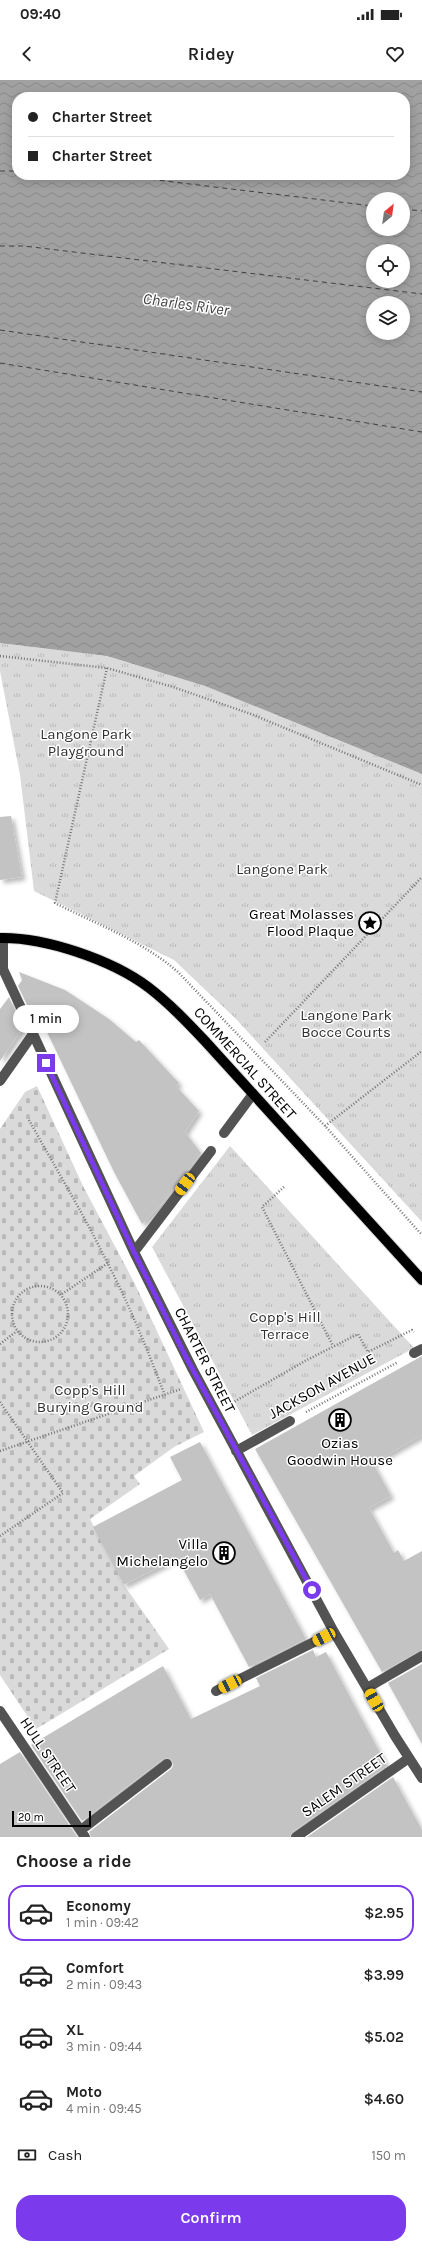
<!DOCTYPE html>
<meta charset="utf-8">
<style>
:root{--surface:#fff;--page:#f2f2f2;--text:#222;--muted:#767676;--line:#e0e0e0;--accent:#7c3aed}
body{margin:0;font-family:Karla,sans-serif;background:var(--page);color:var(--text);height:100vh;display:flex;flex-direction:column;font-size:15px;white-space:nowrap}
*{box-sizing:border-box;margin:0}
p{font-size:13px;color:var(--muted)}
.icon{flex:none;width:22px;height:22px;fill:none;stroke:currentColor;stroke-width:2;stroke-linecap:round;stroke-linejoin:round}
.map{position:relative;height:1757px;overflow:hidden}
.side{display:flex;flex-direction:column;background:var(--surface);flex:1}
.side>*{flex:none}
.hud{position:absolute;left:12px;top:12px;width:398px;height:88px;border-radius:16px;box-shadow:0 2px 10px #0003;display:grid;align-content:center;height:88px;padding:0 16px;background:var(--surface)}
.needle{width:26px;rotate:29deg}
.tools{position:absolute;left:366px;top:112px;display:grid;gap:8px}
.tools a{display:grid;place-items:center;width:44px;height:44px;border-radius:50%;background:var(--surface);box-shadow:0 2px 10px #0003;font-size:20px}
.scale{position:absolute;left:12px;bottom:10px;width:79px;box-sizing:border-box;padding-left:4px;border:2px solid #000;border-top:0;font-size:11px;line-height:14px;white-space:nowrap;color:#000;-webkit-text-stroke:3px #fff;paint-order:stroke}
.end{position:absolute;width:18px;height:18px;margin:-9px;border:5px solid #7c3aed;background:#fff;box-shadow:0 0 0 2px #fff}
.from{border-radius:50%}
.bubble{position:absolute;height:28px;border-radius:14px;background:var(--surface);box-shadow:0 2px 10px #0003;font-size:13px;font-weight:600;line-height:28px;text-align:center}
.car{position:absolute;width:12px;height:24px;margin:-12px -6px;border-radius:5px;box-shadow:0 0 3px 1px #0007;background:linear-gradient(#f5c518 24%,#345 0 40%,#f5c518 0 76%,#345 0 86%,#f5c518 0)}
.hud b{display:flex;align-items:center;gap:14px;height:38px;font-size:15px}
.hud b+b{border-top:1px solid var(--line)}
.hud i{width:10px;height:10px;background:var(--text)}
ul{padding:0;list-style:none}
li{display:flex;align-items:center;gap:12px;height:56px;margin:0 8px 6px;padding:0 8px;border:2px solid transparent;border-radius:16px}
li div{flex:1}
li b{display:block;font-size:15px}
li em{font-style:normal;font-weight:600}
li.current{border-color:var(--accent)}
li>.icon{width:36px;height:36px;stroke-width:1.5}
h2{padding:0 16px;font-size:18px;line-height:48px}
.pay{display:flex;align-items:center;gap:10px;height:44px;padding:0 16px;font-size:15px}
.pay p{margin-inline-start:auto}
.primary-button{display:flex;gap:8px;margin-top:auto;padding:8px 16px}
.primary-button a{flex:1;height:46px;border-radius:16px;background:var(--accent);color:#fff;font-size:16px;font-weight:600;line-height:46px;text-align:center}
.status{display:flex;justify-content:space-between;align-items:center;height:28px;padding:0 20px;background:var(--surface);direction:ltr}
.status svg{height:11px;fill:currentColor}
header{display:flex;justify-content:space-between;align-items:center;height:52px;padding:0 16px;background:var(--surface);font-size:18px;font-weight:600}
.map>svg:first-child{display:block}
.cemetery{fill:url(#cemetery-stones)}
.park{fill:url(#park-tufts)}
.water{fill:url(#water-waves);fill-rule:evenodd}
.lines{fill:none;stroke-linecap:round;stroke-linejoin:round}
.ferry{stroke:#424242;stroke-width:1;stroke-dasharray:5 4;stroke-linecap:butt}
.building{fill:#c3c3c3;filter:url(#shadow)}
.major-casing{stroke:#dbdbdb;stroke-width:12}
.path{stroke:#757575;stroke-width:2.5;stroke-dasharray:1 2;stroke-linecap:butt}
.minor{stroke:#535353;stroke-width:10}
.major{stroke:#000;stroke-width:10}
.route{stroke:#7c3aed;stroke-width:5}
.labels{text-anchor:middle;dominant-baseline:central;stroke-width:3;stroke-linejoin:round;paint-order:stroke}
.park-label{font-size:15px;fill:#313131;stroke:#fff}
.poi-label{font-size:15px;fill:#000;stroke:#fff;text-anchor:end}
.street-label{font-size:15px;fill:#000;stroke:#fff}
.water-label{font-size:16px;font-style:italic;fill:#424242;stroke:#fff}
</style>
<div class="status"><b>09:40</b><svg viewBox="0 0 49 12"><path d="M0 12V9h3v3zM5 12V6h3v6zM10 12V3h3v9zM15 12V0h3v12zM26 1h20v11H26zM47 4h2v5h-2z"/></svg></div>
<header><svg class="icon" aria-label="back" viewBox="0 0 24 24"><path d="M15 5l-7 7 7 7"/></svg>Ridey<svg class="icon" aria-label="heart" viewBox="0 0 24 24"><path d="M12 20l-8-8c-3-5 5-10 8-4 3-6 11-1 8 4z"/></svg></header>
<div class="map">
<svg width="422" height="1757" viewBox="0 0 422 1757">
<defs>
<pattern id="cemetery-stones" width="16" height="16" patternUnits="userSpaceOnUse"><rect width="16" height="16" fill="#dadada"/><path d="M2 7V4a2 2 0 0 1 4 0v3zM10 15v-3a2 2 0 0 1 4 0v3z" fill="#b9b9b9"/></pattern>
<pattern id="park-tufts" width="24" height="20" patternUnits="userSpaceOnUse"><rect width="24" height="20" fill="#dadada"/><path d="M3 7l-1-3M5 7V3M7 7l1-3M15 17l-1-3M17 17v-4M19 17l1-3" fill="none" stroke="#b9b9b9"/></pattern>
<pattern id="water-waves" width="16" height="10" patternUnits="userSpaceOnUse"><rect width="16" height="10" fill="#a1a1a1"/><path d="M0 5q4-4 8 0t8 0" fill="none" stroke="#898989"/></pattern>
<filter id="shadow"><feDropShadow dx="3.5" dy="3.5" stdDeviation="2" flood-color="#0004"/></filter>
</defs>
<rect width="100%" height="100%" fill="#fff"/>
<path class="cemetery" d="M37,1006L83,1106L135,1204L204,1352L174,1367L134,1396L140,1404L90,1439L124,1505L169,1569L36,1649L0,1595V1049L25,1012Z"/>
<path class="park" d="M0,563L107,576L205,606L422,694V1142L236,939L174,880L34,811L20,695L0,591Z
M230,1066L414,1268L252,1355L152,1167Z"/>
<path class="water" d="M0,0H422V694L205,606L107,576L0,563ZM17,17H405V95H17ZM373,119H403V149H373ZM373,171H403V201H373ZM373,223H403V253H373Z"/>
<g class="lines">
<path class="ferry" d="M0,91H17
M115,95L373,126
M403,129L422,131
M0,166H24L422,214
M0,250L422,312
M0,283L422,352"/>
</g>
<path class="building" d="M11,736L22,797L0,800V737Z
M19,892L65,910L109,939L136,962L139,960L179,1003L176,1006L199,1031L185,1052L201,1073L162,1124L142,1144L114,1092L36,929L32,935L18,906L22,900Z
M9,917L23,948L0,981V929Z
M422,1276V1355L373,1383L391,1416L369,1428L394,1473L398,1470L404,1481L422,1471V1570L382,1592L255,1369Z
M200,1362L306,1559L249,1587L210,1514L200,1520L177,1478L124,1505L93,1447L182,1400L170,1377Z
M313,1570L316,1577L326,1572L387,1686L292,1752L290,1757H91L89,1752L171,1689L173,1686L172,1680L169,1678L163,1679L82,1741L31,1665L163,1586L191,1639L260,1606L256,1598Z
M422,1584V1664L388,1603Z
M20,1672L77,1757H0V1684Z
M393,1697L422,1750V1757H307Z"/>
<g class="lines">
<g class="major-casing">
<path id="major" d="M0,858C45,857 112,880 148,907C169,923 187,942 205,961L422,1200"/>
</g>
<path class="path" d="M0,576L107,588L173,607L251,634L422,705
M107,588L55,823C98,845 141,860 178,892L325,1046L422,1155
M265,962L422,797
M29,1040C55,1087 83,1133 107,1182C129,1224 147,1269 164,1313
M325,1046L422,971
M284,1107L262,1127L333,1266
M12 1234a28 28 0 1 1 56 0a28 28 0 1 1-56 0Z
M62,1214L108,1183
M0,1264L17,1251
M0,1322L63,1413L0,1456
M232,1323L305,1281L358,1254L368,1272L412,1250L414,1252
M306,1332L398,1282
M0,1371L181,1309"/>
<path class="minor" d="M3,858V889L134,1172L193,1290L334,1552L395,1656L422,1698
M0,1001L33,954
M224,1053L253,1014
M134,1172L211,1071
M414,1273L422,1269
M236,1371L290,1341
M367,1608L422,1576
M216,1611L334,1552
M0,1631L85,1757
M81,1750L167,1684
M296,1757L409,1678"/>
<use href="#major" class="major"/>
</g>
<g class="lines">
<path class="route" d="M46,983L134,1172L186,1277L312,1510"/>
</g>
<defs>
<g id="sight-ring" transform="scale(1.15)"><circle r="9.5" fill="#fff" stroke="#000" stroke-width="1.5"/><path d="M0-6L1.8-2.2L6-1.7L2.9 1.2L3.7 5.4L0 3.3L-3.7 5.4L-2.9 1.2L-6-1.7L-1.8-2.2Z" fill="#000"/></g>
<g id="building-ring" transform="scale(1.15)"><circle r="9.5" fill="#fff" stroke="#000" stroke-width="1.5"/><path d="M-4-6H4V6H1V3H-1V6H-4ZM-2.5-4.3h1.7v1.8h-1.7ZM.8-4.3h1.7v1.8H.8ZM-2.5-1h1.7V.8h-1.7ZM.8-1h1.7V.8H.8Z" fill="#000"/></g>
</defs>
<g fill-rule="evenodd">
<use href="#sight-ring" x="370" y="843"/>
<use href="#building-ring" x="340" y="1340"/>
<use href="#building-ring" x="224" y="1473"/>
</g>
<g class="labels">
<g class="park-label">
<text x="86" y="654">Langone Park<tspan x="86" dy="17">Playground</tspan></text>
<text x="282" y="789">Langone Park</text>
<text x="346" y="935">Langone Park<tspan x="346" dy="17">Bocce Courts</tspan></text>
<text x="285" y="1237">Copp's Hill<tspan x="285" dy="17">Terrace</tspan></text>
<text x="90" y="1310">Copp's Hill<tspan x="90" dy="17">Burying Ground</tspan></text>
</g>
<g class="poi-label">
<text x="354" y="834">Great Molasses<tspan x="354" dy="17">Flood Plaque</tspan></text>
<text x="340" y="1363" text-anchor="middle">Ozias<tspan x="340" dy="17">Goodwin House</tspan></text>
<text x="208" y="1464">Villa<tspan x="208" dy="17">Michelangelo</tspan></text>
</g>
<g class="street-label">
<text transform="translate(245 983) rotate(48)">COMMERCIAL STREET</text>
<text transform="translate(205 1280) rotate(63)">CHARTER STREET</text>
<text transform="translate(322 1306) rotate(-29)">JACKSON AVENUE</text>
<text transform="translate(48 1675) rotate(56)">HULL STREET</text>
<text transform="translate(344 1705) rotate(-35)">SALEM STREET</text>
</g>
<g class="water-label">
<text transform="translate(186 224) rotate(8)">Charles River</text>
</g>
</g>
</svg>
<div class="tools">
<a><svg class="needle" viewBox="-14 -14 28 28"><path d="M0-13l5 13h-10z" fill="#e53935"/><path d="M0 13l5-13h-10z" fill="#767676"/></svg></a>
<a><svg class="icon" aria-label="locate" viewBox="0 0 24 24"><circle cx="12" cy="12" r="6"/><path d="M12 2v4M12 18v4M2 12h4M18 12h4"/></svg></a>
<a><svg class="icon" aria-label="layers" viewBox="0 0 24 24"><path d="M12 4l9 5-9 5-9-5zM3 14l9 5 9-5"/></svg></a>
</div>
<div class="scale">20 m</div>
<i class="end from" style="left:312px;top:1510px"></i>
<i class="end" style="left:46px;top:983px"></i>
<div class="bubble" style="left:13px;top:925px;width:66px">1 min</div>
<i class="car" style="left:185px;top:1104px;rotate:217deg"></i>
<i class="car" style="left:324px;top:1557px;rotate:243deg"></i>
<i class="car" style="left:230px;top:1604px;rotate:243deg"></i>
<i class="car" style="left:374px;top:1620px;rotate:330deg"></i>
<div class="hud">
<b><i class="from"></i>Charter Street</b>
<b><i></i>Charter Street</b>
</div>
</div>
<section class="side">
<h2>Choose a ride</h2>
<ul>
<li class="current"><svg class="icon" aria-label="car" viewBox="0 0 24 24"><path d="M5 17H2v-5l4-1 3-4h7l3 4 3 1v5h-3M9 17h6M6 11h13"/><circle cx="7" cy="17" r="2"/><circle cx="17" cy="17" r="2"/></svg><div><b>Economy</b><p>1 min · 09:42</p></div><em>$2.95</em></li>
<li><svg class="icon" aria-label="car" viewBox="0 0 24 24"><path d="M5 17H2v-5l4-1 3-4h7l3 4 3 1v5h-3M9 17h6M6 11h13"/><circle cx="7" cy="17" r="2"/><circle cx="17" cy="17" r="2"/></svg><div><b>Comfort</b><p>2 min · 09:43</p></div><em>$3.99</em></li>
<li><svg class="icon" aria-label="car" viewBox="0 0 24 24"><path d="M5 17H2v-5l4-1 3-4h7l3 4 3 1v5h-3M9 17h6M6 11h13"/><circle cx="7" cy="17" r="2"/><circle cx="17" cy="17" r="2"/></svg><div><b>XL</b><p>3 min · 09:44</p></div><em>$5.02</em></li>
<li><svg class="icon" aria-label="car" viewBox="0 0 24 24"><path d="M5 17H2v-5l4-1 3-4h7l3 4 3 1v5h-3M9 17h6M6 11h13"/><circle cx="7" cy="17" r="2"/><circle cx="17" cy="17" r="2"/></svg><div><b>Moto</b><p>4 min · 09:45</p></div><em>$4.60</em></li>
</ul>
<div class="pay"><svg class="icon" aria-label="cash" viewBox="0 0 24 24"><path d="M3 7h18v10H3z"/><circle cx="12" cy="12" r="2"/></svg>Cash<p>150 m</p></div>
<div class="primary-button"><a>Confirm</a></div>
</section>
